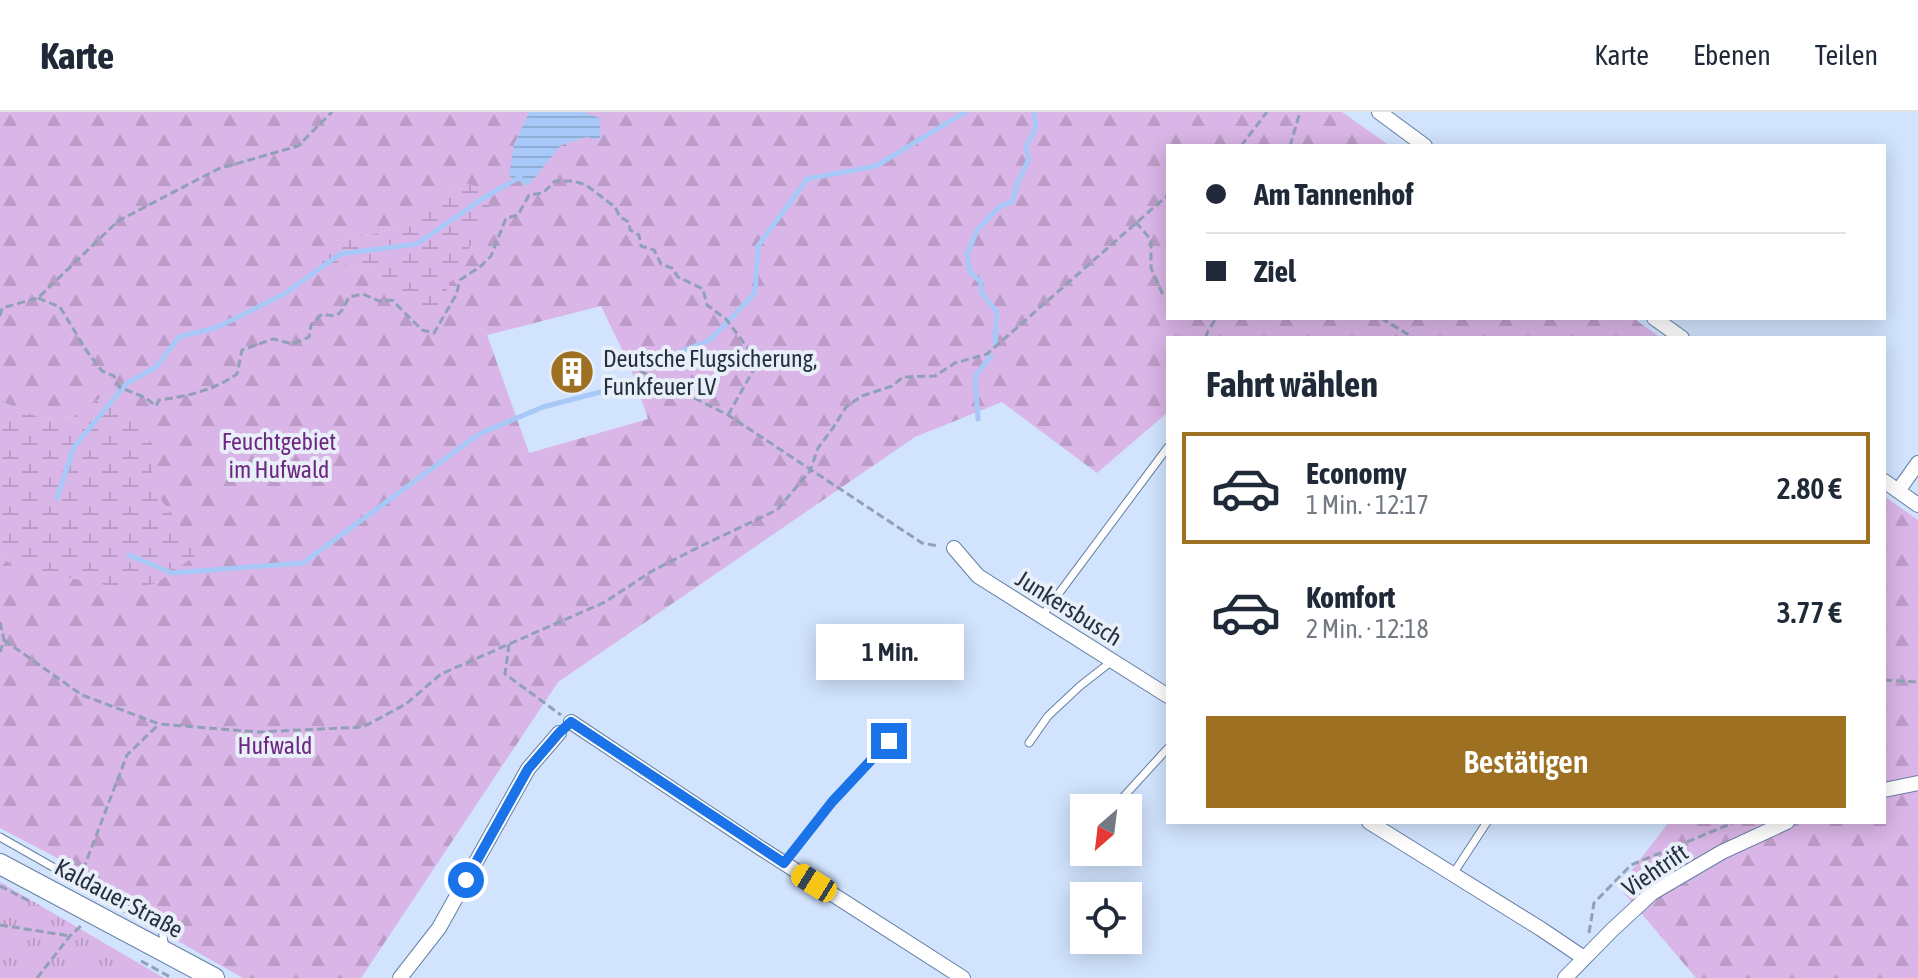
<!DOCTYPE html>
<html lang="de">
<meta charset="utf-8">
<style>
:root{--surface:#fff;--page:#f6f6f7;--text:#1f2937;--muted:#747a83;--line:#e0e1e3;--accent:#9e7122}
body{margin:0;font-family:"Asap Condensed",sans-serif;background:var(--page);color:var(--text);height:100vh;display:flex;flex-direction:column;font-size:30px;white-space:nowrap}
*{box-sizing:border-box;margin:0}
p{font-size:26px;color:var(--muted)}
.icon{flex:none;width:44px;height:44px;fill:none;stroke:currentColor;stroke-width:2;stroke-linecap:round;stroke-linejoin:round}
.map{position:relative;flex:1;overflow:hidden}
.details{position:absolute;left:1166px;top:224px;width:720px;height:488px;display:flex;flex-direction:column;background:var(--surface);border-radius:0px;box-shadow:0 4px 20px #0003}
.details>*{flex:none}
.banner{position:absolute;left:1166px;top:32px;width:720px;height:176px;border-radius:0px;box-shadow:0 4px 20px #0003;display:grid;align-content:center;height:176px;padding:0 40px;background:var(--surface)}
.needle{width:52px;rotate:208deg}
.buttons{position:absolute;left:1070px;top:682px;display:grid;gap:16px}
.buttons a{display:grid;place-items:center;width:72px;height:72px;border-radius:0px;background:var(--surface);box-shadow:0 4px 20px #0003;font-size:40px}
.end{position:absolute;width:36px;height:36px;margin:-18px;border:10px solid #1a73e8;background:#fff;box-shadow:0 0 0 4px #fff}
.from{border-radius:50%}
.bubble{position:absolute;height:56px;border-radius:0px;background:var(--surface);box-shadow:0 4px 20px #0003;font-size:26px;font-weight:600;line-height:56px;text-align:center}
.car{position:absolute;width:24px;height:48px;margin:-24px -12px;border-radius:10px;box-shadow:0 0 6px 2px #0007;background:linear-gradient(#f5c518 24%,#345 0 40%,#f5c518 0 76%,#345 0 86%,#f5c518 0)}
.banner b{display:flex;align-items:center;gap:28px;height:76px;font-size:30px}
.banner b+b{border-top:2px solid var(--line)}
.banner i{width:20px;height:20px;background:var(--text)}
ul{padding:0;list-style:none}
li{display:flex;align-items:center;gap:24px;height:112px;margin:0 16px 12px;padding:0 24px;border:4px solid transparent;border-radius:0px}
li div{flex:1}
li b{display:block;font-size:30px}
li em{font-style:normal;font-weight:600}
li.on{border-color:var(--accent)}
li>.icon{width:72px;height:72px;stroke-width:1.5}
h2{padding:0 40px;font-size:36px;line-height:96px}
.action{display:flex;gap:16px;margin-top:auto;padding:16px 40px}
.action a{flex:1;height:92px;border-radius:0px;background:var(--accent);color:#fff;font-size:32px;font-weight:600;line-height:92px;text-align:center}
header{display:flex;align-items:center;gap:48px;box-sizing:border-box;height:112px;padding:0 40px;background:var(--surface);border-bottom:2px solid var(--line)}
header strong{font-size:38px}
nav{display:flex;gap:44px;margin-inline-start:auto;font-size:28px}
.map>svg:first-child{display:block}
.grass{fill:url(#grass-tufts)}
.forest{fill:url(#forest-firs);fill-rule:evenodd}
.wetland{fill:url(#wetland-marsh)}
.water{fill:url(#water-rules)}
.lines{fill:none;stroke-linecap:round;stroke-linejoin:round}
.stream{stroke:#a8c9f7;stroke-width:5}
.lane-casing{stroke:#657fa5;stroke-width:9}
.street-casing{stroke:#657fa5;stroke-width:16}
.secondary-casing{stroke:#657fa5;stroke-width:22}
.path{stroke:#90a0b6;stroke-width:3;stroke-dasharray:8 4;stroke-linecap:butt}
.lane{stroke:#fff;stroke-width:7}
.street{stroke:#fff;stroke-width:14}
.secondary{stroke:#fff;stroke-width:20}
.route{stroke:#1a73e8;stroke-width:10}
.labels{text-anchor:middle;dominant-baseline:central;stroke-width:8;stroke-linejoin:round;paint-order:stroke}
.poi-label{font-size:24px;fill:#253141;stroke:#e9eff8;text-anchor:start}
.park-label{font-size:24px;fill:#6d2882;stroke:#e9eff8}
.street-label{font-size:24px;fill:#253141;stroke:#e9eff8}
</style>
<header>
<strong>Karte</strong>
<nav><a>Karte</a><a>Ebenen</a><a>Teilen</a></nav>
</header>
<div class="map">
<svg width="1918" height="866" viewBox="0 0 1918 866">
<defs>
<pattern id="grass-tufts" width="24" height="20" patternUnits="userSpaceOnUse" patternTransform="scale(2)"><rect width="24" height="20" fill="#dab5e7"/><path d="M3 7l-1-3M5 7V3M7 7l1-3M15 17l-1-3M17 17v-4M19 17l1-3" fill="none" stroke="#bb9cc7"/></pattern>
<pattern id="forest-firs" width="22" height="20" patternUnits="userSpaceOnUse" patternTransform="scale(2)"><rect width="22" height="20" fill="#dab5e7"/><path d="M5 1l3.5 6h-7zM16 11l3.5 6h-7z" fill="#bb9cc7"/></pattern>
<pattern id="wetland-marsh" width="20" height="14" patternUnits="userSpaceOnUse" patternTransform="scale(2)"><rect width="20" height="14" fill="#dab5e7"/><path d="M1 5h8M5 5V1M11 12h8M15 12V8" fill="none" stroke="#bb9cc7"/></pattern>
<pattern id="water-rules" width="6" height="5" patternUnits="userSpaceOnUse" patternTransform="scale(2)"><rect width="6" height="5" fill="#a8c9f7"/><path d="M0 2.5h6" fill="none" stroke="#90add5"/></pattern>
</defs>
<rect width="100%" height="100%" fill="#d1e3fd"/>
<path class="grass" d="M0,770L164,866H0Z"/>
<path class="forest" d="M0,0H529L514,33H561L587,25L600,7L583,0H1342L1390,34H1168V206H1633L1661,226H1168V300L1097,361L1002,290L915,325L558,570L361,866H243L169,824L172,806L0,716V443L14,455L199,440L150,373L117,294L108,281L75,305L43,307L0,289ZM460,69L426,211L377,161L352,151L334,129L375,122L424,105ZM601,194L630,254L648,307L529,341L487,223Z
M1884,384L1918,408V866H1696L1619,775L1669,710H1884Z"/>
<path class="wetland" d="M460,69L478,75L491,96L437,196L426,212L377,161L352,151L326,160L312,148L334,129L375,122L423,105Z
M108,281L117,294L155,335L150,373L200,440L172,461L156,471L131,478L14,455L0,443V289L43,307L74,305Z"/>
<path class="water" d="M529,0H583L600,6V28L587,25L561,33L528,74L509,64L514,33Z"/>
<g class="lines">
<path class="stream" d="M995,232L997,200L981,180V170L970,160L967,143L977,118L1000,94L1012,90L1017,72L1029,47L1026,35L1036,15L1034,0
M662,247L710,228L755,181L758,134L807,67L876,54L965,0
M978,307L975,264L991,244
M57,386L74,335L126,272L156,255L179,225L218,215L284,182L340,142L417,132L482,87L520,65
M129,443L172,461L303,451L479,322L543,295L604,279L617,270"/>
<g class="lane-casing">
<path id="lane" d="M1042,504L1168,335
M1029,631L1048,604L1080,574L1112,549
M1116,693L1168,636
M0,725L162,817L165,837
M784,751L832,690L889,629
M1453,762L1487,710"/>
</g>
<g class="street-casing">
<path id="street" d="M1379,0L1425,34
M1654,206L1682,226
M1884,369L1918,393
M1898,379L1918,351
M954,436L978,464L1168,584
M571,610L762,737L963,866
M1884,678L1918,671
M1369,710L1541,817L1584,846
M400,866L439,816L528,657L559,621
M1565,866L1612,818L1652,781L1722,740L1787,710"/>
</g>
<g class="secondary-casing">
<path id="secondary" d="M0,752L214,866"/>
</g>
<path class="path" d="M1241,34L1267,0
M1290,34L1300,0
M1136,110L1151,128V156L1163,183L1168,184
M38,186L60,195L86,238L102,259L114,264L119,275L146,286L156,294L159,288C188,284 212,279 237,262L242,238L273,227L293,232L309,225L311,213L322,202C341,207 341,200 349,185L363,182L379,189L392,188L422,218L434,221L456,183L460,168L481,154L491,144L506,106L518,103L529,83L543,81L555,69H573L586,73L615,95L620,105L629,110L630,118L639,123L641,134L654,138L661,152L672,156L678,165L703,177L707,193L726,207L758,250L728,303
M0,204L2,196L38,186L118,109L218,57L298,34L332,0
M1381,206L1414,226
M1206,226L1207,221L1216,206
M630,254L728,303L922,431L938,434
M0,510L4,528L0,540
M4,528L82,583L159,612L258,620L363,615L406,592L441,562L605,490L652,459L701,434L777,398L810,359L818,336L833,316L846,295L862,284L892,274L903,265L935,264L955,251L987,242L1168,83
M509,532L505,562L561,603
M1884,568L1918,570
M83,758L127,643L159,612
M0,774L29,789
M0,813L70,824
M1589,821L1594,791L1631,753L1735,710
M141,849L172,866
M37,866L70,824L81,814"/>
<use href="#lane" class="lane"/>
<use href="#street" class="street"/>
<use href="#secondary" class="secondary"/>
</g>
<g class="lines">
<path class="route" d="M466,768L528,657L559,621L571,610L784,751L832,690L889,629"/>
</g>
<defs>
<g id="building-disc" transform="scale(2.3)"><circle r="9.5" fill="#9e7122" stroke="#e9eff8"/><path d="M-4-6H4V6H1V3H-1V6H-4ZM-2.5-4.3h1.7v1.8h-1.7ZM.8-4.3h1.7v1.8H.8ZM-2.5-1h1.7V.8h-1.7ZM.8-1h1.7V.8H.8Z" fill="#fff"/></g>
</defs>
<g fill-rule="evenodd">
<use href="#building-disc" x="572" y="260"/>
</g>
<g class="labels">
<g class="poi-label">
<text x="603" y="246">Deutsche Flugsicherung,<tspan x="603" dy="28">Funkfeuer LV</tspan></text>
</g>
<g class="park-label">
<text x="279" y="329">Feuchtgebiet<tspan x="279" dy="28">im Hufwald</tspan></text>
<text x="275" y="633">Hufwald</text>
</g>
<g class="street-label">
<text transform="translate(1069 496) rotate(32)">Junkersbusch</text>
<text transform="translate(1655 758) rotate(-34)">Viehtrift</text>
<text transform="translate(119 786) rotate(28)">Kaldauer Straße</text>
</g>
</g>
</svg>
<div class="buttons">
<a><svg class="needle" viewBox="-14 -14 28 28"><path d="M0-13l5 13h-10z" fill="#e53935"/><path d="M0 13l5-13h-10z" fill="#747a83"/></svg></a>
<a><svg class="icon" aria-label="locate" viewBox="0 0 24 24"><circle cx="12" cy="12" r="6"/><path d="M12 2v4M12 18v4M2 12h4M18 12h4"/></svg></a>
</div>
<i class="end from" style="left:466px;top:768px"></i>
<i class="end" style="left:889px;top:629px"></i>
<div class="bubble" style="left:816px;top:512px;width:148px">1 Min.</div>
<i class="car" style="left:814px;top:771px;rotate:302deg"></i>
<div class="banner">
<b><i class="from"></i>Am Tannenhof</b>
<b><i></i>Ziel</b>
</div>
<section class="details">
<h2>Fahrt wählen</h2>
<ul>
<li class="on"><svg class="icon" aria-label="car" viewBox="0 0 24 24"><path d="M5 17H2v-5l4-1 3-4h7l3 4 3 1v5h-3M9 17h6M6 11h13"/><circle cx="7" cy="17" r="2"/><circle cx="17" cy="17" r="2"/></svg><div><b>Economy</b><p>1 Min. · 12:17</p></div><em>2.80 €</em></li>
<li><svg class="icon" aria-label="car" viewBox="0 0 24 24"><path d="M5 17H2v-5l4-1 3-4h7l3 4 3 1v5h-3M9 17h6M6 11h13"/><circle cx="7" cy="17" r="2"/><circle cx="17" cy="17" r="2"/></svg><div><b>Komfort</b><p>2 Min. · 12:18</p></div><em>3.77 €</em></li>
</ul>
<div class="action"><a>Bestätigen</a></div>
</section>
</div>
